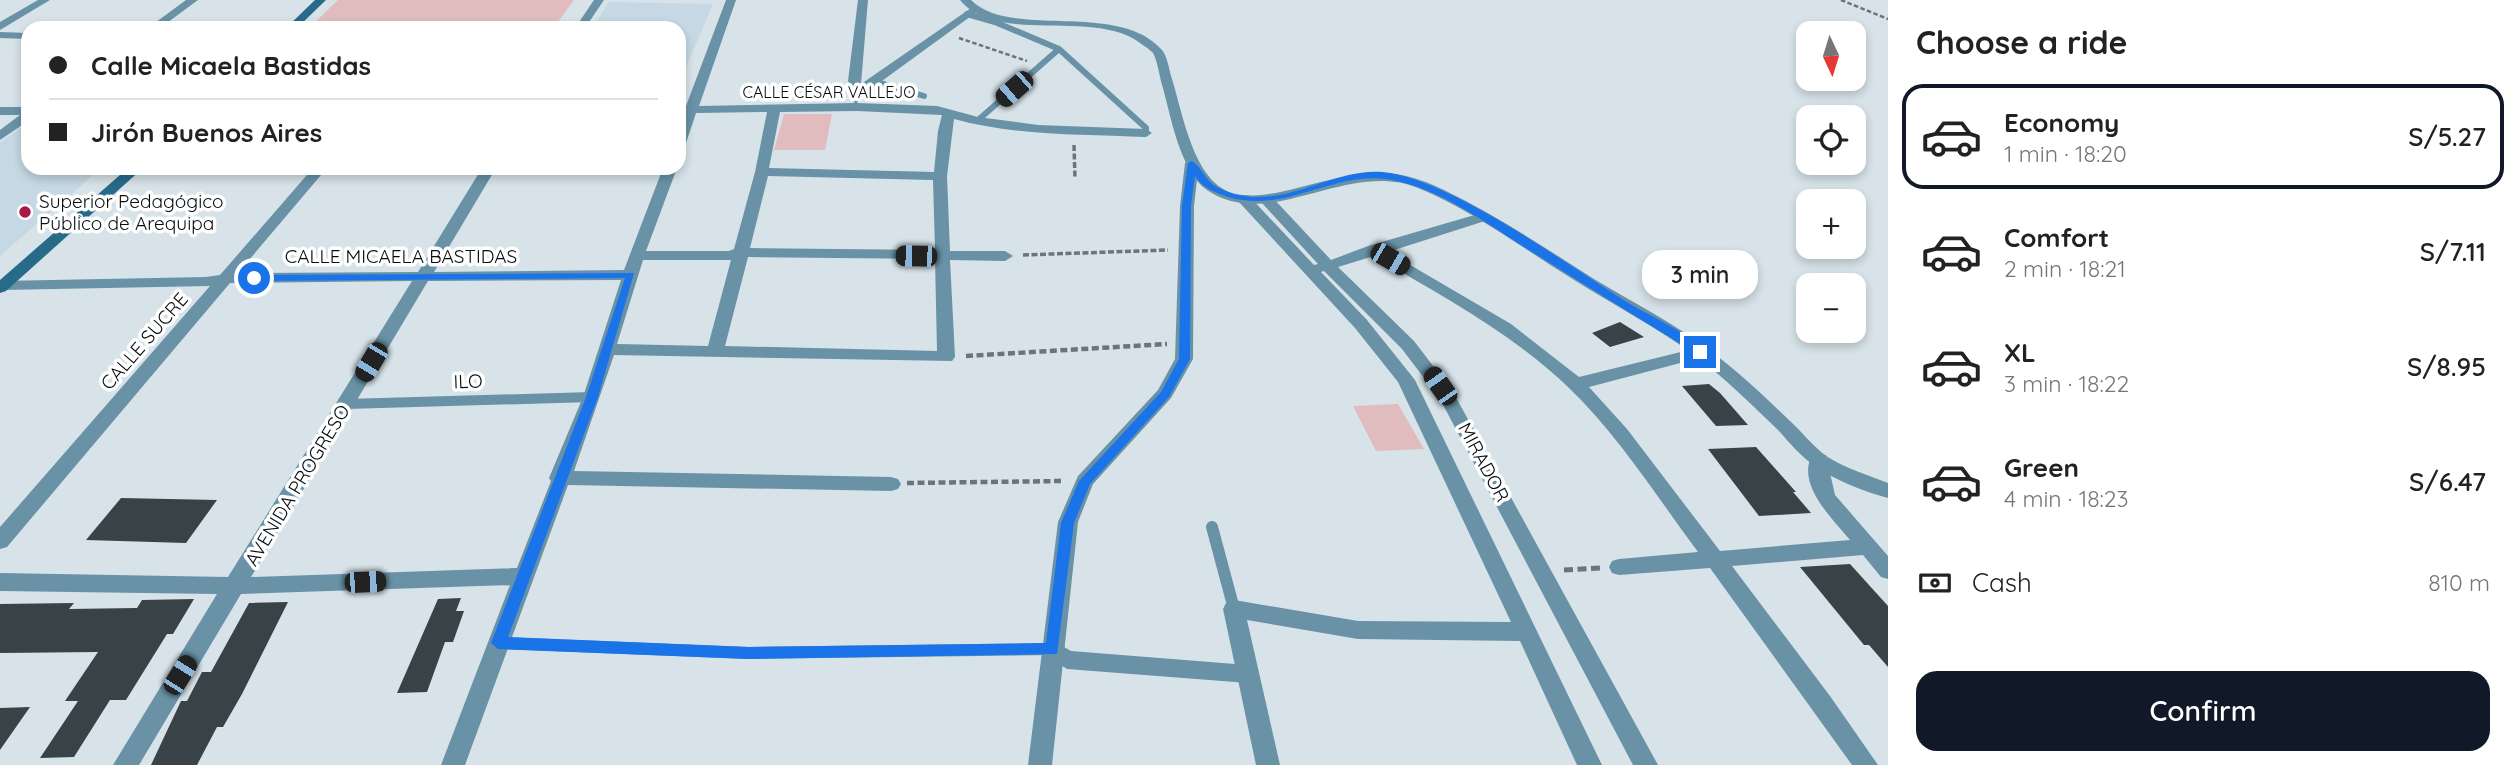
<!DOCTYPE html>
<meta charset="utf-8">
<style>
:root{--surface:#fff;--page:#f2f2f2;--text:#222;--muted:#767676;--line:#e0e0e0;--accent:#111827}
body{margin:0;font-family:Quicksand,sans-serif;background:var(--page);color:var(--text);height:100vh;display:flex;flex-direction:column;font-size:26px;white-space:nowrap}
*{box-sizing:border-box;margin:0}
p{font-size:23px;color:var(--muted)}
.icon{flex:none;width:38px;height:38px;fill:none;stroke:currentColor;stroke-width:2;stroke-linecap:round;stroke-linejoin:round}
.map{position:relative;flex:1;overflow:hidden}
.drawer{display:flex;flex-direction:column;background:var(--surface);width:630px}
.drawer>*{flex:none}
.top-card{position:absolute;left:21px;top:21px;width:665px;height:154px;border-radius:21px;box-shadow:0 4px 10px #0003;display:grid;align-content:center;height:154px;padding:0 28px;background:var(--surface)}
.needle{width:46px;rotate:176deg}
.buttons{position:absolute;left:1796px;top:21px;display:grid;gap:14px}
.buttons a{display:grid;place-items:center;width:70px;height:70px;border-radius:14px;background:var(--surface);box-shadow:0 4px 10px #0003;font-size:35px}
.end{position:absolute;width:32px;height:32px;margin:-16px;border:9px solid #1a73e8;background:#fff;box-shadow:0 0 0 4px #fff}
.from{border-radius:50%}
.bubble{position:absolute;height:49px;border-radius:21px;background:var(--surface);box-shadow:0 4px 10px #0003;font-size:23px;font-weight:600;line-height:49px;text-align:center}
.car{position:absolute;width:21px;height:42px;margin:-21px -10px;border-radius:9px;box-shadow:0 0 5px 2px #0007;background:linear-gradient(#222 24%,#8ab4d8 0 40%,#222 0 76%,#8ab4d8 0 86%,#222 0)}
.top-card b{display:flex;align-items:center;gap:24px;height:66px;font-size:26px}
.top-card b+b{border-top:2px solid var(--line)}
.top-card i{width:18px;height:18px;background:var(--text)}
ul{padding:0;list-style:none}
li{display:flex;align-items:center;gap:21px;height:105px;margin:0 14px 10px;padding:0 14px;border:4px solid transparent;border-radius:21px}
li div{flex:1}
li b{display:block;font-size:26px}
li em{font-style:normal;font-weight:600}
li.current{border-color:var(--accent)}
li>.icon{width:63px;height:63px;stroke-width:1.5}
h2{padding:0 28px;font-size:32px;line-height:84px}
.pay{display:flex;align-items:center;gap:18px;height:77px;padding:0 28px;font-size:26px}
.pay p{margin-inline-start:auto}
.primary-button{display:flex;gap:14px;margin-top:auto;padding:14px 28px}
.primary-button a{flex:1;height:80px;border-radius:21px;background:var(--accent);color:#fff;font-size:28px;font-weight:600;line-height:80px;text-align:center}
main{display:flex;flex:1;min-height:0}
.map>svg:first-child{display:block}
.built{fill:#c5d8e3}
.green{fill:#e0bcbf}
.building{fill:#394247}
.lines{fill:none;stroke-linecap:round;stroke-linejoin:round}
.path-far3{stroke:#6d7478;stroke-width:2.5;stroke-dasharray:4.5 2.5;stroke-linecap:butt}
.path-far2{stroke:#6d7478;stroke-width:3.5;stroke-dasharray:6 2.5;stroke-linecap:butt}
.path-far1{stroke:#6d7478;stroke-width:4.5;stroke-dasharray:7 3.5;stroke-linecap:butt}
.path{stroke:#6d7478;stroke-width:5;stroke-dasharray:9 4.5;stroke-linecap:butt}
.service-far2{stroke:#6992a7;stroke-width:6}
.service-far1{stroke:#6992a7;stroke-width:10}
.service{stroke:#6992a7;stroke-width:12}
.pedestrian{fill:#6992a7;fill-rule:evenodd}
.minor{fill:#6992a7;fill-rule:evenodd}
.tertiary{fill:#6992a7;fill-rule:evenodd}
.secondary{fill:#276b89;fill-rule:evenodd}
.route{fill:#1a73e8}
.poi-dot{fill:#ac1845;stroke:#fff;stroke-width:2.5}
.labels{text-anchor:middle;dominant-baseline:central;stroke-width:7;stroke-linejoin:round;paint-order:stroke}
.far-street-label{font-size:16px;fill:#090c0e;stroke:#fff}
.poi-label{font-size:19px;fill:#090c0e;stroke:#fff;text-anchor:start}
.street-label{font-size:19px;fill:#090c0e;stroke:#fff}
</style>
<main>
<div class="map">
<svg width="1888" height="765" viewBox="0 0 1888 765">
<rect width="100%" height="100%" fill="#d7e3e9"/>
<path class="built" d="M609,2L713,4L679,84V28H592Z
M28,122V168H101L0,256V143Z"/>
<path class="green" d="M338,0H574L555,26L309,28Z
M784,114H832L825,150H774Z
M1398,404L1424,449L1376,451L1353,406Z"/>
<path class="building" d="M1620,322L1644,337L1610,347L1592,333Z
M1709,384L1720,393L1748,425L1716,426L1682,386Z
M1756,447L1796,492H1793L1811,513L1759,516L1708,449Z
M121,498L217,500L186,543L86,540Z
M1850,564L1888,606V667L1869,645H1864L1800,567Z
M461,598L456,611H464L453,642H445L427,692L397,693L438,599Z
M194,599L173,634H167L126,700H110L74,757L40,758L78,701H65L98,652L0,653V604L74,603L69,609L137,608L142,600Z
M288,602L242,694L223,727H217L197,765H151L181,701H187L202,672H211L249,603Z
M30,707L0,750V708Z"/>
<g class="lines">
<path class="path-far3" d="M1841,0L1888,19
M959,38L1027,61"/>
<path class="path-far2" d="M1074,145L1075,179
M1023,255L1168,250"/>
<path class="path-far1" d="M966,356L1167,344
M907,483L1063,481"/>
<path class="path" d="M1564,570L1601,568"/>
<path class="service-far2" d="M967,14L995,22L1059,49L1146,128V133
M874,81L924,96
M977,121L1059,49"/>
<path class="service-far1" d="M346,404L592,397"/>
<path class="service" d="M1212,527L1234,609
M500,643L749,653L1052,649"/>
<path class="pedestrian" d="M1052,640L1071,651L1248,665L1255,668L1258,674L1255,680L1248,683L1067,669L1045,655L1042,649L1045,643Z"/>
<path class="minor" d="M38,0H50L0,30V22Z
M186,0H198L160,28H148Z
M594,0H604L585,28H575Z
M726,0H736L699,106L855,103L850,100L852,92L848,81L858,0H868L861,84L974,6L978,7V11L864,94L857,103L937,106L978,117L1038,125L1146,129L1152,133L1146,137C1082,134 1016,136 954,119L947,176L950,251H1005L1013,256L1005,261L950,260L955,357L952,361L614,355L574,471L891,477L898,479L901,484L898,489L891,491L568,485L465,765H441L510,585L241,594L139,765H113L217,594L0,591V573L228,577L412,281L230,283L7,547L0,549V527L210,286L3,290L0,289V281L206,277L220,275L313,168H327L238,273L418,272L482,168H496L434,272L624,270L663,168H677L646,251H729L734,249L755,172L767,112L696,113L686,143L679,147V126L683,114H679V106H686ZM857,111L942,115L938,131L934,172L769,168L780,112ZM768,176L933,180L935,250L750,248ZM748,257L935,259L937,351L725,346ZM643,260H731L708,346L617,344ZM621,280L583,397L549,478L551,481L517,568L251,577L428,281Z
M0,32L28,33V39L0,38Z
M0,107H28V121L0,140V130L20,115H0Z
M1192,159L1199,163L1194,206L1193,359L1171,398L1093,484L1078,522L1052,765H1028L1058,522L1078,476L1158,390L1175,359L1180,206L1185,163Z
M1244,195L1249,196L1314,265L1318,264L1262,203V197H1272L1331,260L1368,246L1478,214H1488V220L1388,252L1511,324L1579,377L1701,347L1707,348L1709,352L1707,356L1589,387L1627,429L1720,551L1850,540C1833,519 1796,485 1812,455H1826L1835,495L1888,556V579L1881,577L1863,555L1732,566L1830,696L1878,765H1852L1710,568L1619,575L1612,573L1609,567L1612,561L1619,559L1698,552C1657,497 1619,436 1569,388C1512,333 1442,296 1374,256L1338,267L1414,341L1453,392L1658,765H1633L1440,399L1402,349L1324,271L1321,272L1367,320L1415,380L1602,765H1577L1520,641L1358,639L1247,620L1280,765H1256L1223,609L1226,603L1234,600L1358,621L1511,622L1398,382L1355,328L1239,202L1237,199Z"/>
<path class="tertiary" d="M960,0H971C1011,40 1118,0 1162,50C1167,56 1169,68 1171,76C1183,112 1193,185 1236,194C1256,198 1277,193 1297,188C1355,174 1387,162 1444,190C1496,215 1545,248 1594,279C1632,302 1674,323 1709,350C1738,371 1764,396 1790,421C1802,432 1813,446 1826,456C1845,468 1867,475 1888,483V498C1863,491 1836,481 1815,466C1801,457 1789,442 1778,430C1752,405 1726,379 1697,357C1658,328 1612,304 1571,278C1521,247 1472,210 1418,188C1347,159 1270,233 1207,190C1179,171 1170,111 1161,81C1159,73 1157,60 1153,53C1149,49 1139,42 1134,39C1085,11 997,44 960,0Z"/>
<path class="secondary" d="M315,0H326L297,28H286Z
M128,168H143L6,291L0,293V280Z"/>
</g>
<path class="route" d="M1192,161C1202,167 1205,181 1217,187C1277,218 1327,167 1383,172C1451,179 1569,266 1630,304C1654,318 1687,332 1706,352L1697,354C1641,320 1585,285 1529,250C1487,224 1441,189 1392,180C1333,168 1282,219 1220,194C1210,190 1201,186 1195,176L1191,206L1190,359L1169,397L1090,484L1074,523L1057,654L749,659L498,649L491,643L586,397L625,278L254,281L249,278L254,275L634,273L598,397L508,637L749,647L1046,643L1061,523L1079,481L1161,392L1179,359L1182,206L1188,163Z"/>
<circle class="poi-dot" cx="25" cy="212" r="7"/>
<g class="labels">
<g class="far-street-label">
<text x="829" y="92">CALLE CÉSAR VALLEJO</text>
</g>
<g class="poi-label">
<text x="39" y="201">Superior Pedagógico<tspan x="39" dy="22">Público de Arequipa</tspan></text>
</g>
<g class="street-label">
<text x="401" y="256">CALLE MICAELA BASTIDAS</text>
<text transform="translate(144 341) rotate(-49)">CALLE SUCRE</text>
<text transform="translate(468 381) rotate(-2)">ILO</text>
<text transform="translate(1484 462) rotate(62)">MIRADOR</text>
<text transform="translate(297 485) rotate(-59)">AVENIDA PROGRESO</text>
</g>
</g>
</svg>
<div class="buttons">
<a><svg class="needle" viewBox="-14 -14 28 28"><path d="M0-13l5 13h-10z" fill="#e53935"/><path d="M0 13l5-13h-10z" fill="#767676"/></svg></a>
<a><svg class="icon" aria-label="locate" viewBox="0 0 24 24"><circle cx="12" cy="12" r="6"/><path d="M12 2v4M12 18v4M2 12h4M18 12h4"/></svg></a>
<a>+</a>
<a>−</a>
</div>
<i class="end from" style="left:254px;top:278px"></i>
<i class="end" style="left:1700px;top:352px"></i>
<div class="bubble" style="left:1642px;top:250px;width:116px">3 min</div>
<i class="car" style="left:1014px;top:89px;rotate:229deg"></i>
<i class="car" style="left:916px;top:256px;rotate:271deg"></i>
<i class="car" style="left:1390px;top:259px;rotate:120deg"></i>
<i class="car" style="left:371px;top:362px;rotate:211deg"></i>
<i class="car" style="left:1440px;top:386px;rotate:325deg"></i>
<i class="car" style="left:365px;top:582px;rotate:88deg"></i>
<i class="car" style="left:180px;top:675px;rotate:32deg"></i>
<div class="top-card">
<b><i class="from"></i>Calle Micaela Bastidas</b>
<b><i></i>Jirón Buenos Aires</b>
</div>
</div>
<section class="drawer">
<h2>Choose a ride</h2>
<ul>
<li class="current"><svg class="icon" aria-label="car" viewBox="0 0 24 24"><path d="M5 17H2v-5l4-1 3-4h7l3 4 3 1v5h-3M9 17h6M6 11h13"/><circle cx="7" cy="17" r="2"/><circle cx="17" cy="17" r="2"/></svg><div><b>Economy</b><p>1 min · 18:20</p></div><em>S/5.27</em></li>
<li><svg class="icon" aria-label="car" viewBox="0 0 24 24"><path d="M5 17H2v-5l4-1 3-4h7l3 4 3 1v5h-3M9 17h6M6 11h13"/><circle cx="7" cy="17" r="2"/><circle cx="17" cy="17" r="2"/></svg><div><b>Comfort</b><p>2 min · 18:21</p></div><em>S/7.11</em></li>
<li><svg class="icon" aria-label="car" viewBox="0 0 24 24"><path d="M5 17H2v-5l4-1 3-4h7l3 4 3 1v5h-3M9 17h6M6 11h13"/><circle cx="7" cy="17" r="2"/><circle cx="17" cy="17" r="2"/></svg><div><b>XL</b><p>3 min · 18:22</p></div><em>S/8.95</em></li>
<li><svg class="icon" aria-label="car" viewBox="0 0 24 24"><path d="M5 17H2v-5l4-1 3-4h7l3 4 3 1v5h-3M9 17h6M6 11h13"/><circle cx="7" cy="17" r="2"/><circle cx="17" cy="17" r="2"/></svg><div><b>Green</b><p>4 min · 18:23</p></div><em>S/6.47</em></li>
</ul>
<div class="pay"><svg class="icon" aria-label="cash" viewBox="0 0 24 24"><path d="M3 7h18v10H3z"/><circle cx="12" cy="12" r="2"/></svg>Cash<p>810 m</p></div>
<div class="primary-button"><a>Confirm</a></div>
</section>
</main>
